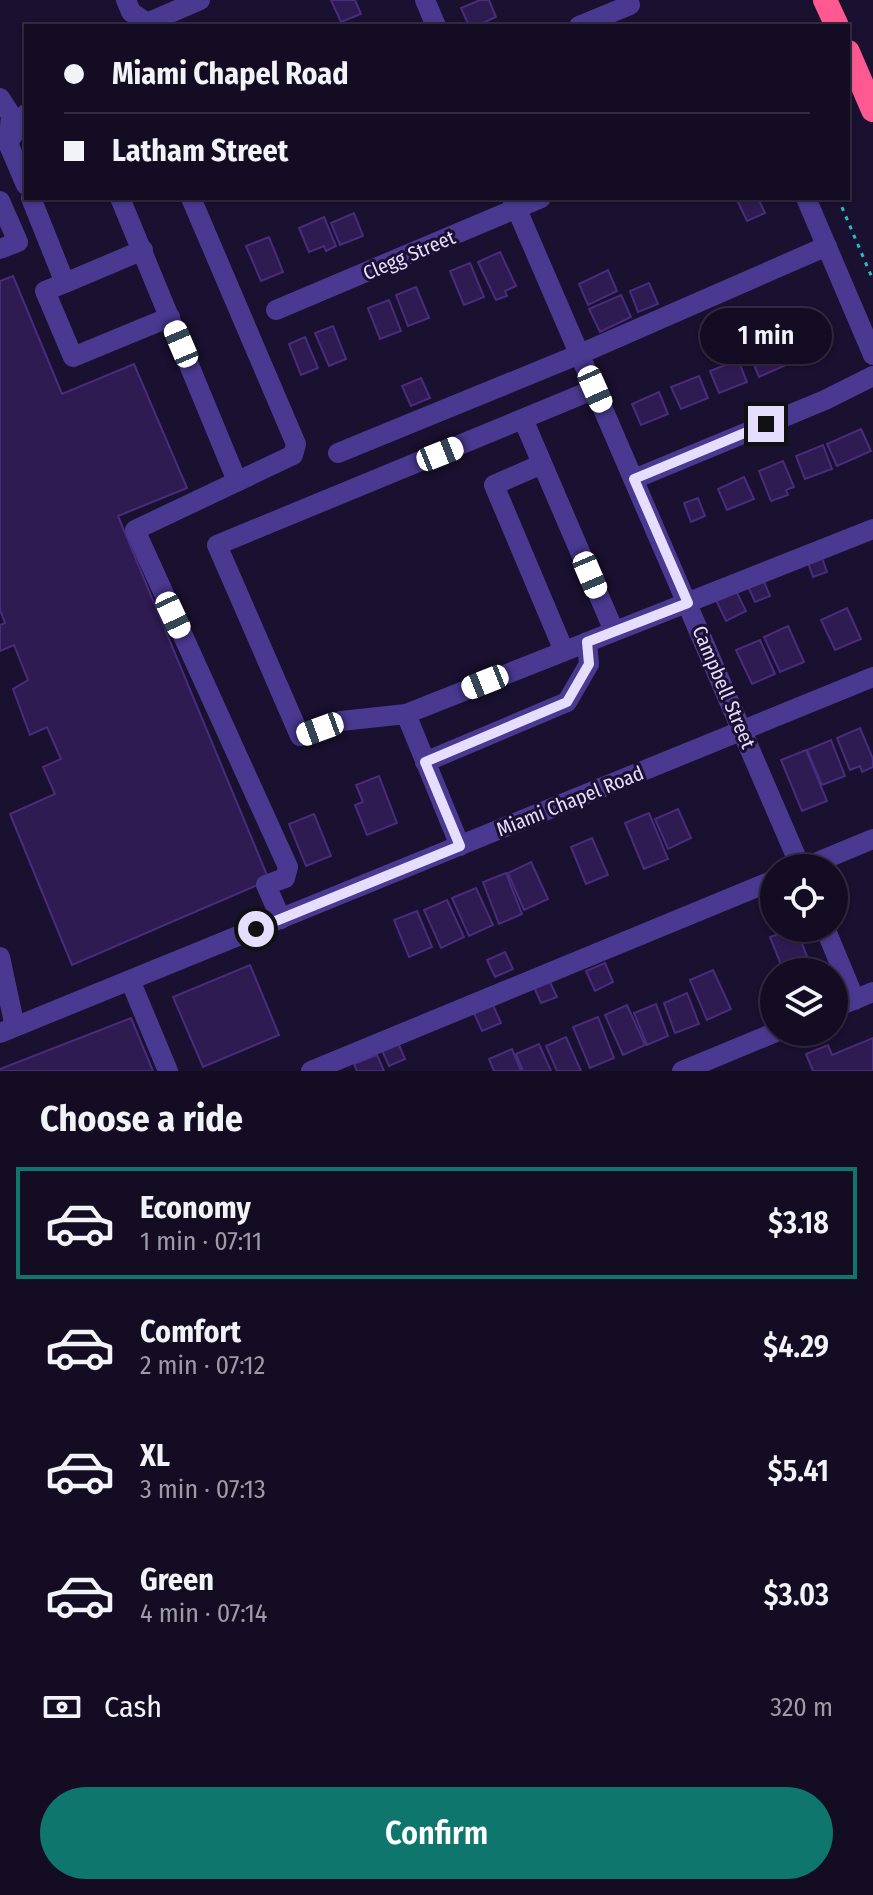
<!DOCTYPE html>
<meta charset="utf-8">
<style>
:root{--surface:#140c23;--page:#211a30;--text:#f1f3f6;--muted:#9d9ba6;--line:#332c41;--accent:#0f766e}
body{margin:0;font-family:"Fira Sans Condensed",sans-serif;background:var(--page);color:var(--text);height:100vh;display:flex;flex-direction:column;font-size:30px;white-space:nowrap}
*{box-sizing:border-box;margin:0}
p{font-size:26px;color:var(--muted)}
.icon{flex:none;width:44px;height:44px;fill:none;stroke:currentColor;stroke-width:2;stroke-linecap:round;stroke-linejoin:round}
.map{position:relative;height:1071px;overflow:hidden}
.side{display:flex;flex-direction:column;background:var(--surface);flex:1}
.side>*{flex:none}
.guide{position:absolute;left:24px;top:24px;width:826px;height:176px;border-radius:0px;box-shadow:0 2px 6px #0004,0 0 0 2px var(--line);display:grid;align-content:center;height:176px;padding:0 40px;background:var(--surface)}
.fabs{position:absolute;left:760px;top:854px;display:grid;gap:16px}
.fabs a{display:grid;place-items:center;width:88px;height:88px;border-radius:50%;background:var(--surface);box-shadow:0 2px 6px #0004,0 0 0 2px var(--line);font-size:40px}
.end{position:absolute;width:36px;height:36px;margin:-18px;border:10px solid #e6deff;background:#111;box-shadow:0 0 0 4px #111}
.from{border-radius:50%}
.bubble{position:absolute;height:56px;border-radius:28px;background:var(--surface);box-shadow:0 2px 6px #0004,0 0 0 2px var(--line);font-size:26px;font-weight:600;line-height:56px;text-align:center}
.car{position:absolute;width:24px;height:48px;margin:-24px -12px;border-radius:10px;box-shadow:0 0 6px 2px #0007;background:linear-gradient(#fff 24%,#345 0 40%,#fff 0 76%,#345 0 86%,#fff 0)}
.guide b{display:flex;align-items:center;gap:28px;height:76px;font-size:30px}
.guide b+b{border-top:2px solid var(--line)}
.guide i{width:20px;height:20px;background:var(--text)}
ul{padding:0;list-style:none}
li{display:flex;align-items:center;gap:24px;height:112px;margin:0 16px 12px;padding:0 24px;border:4px solid transparent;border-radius:0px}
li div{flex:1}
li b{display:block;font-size:30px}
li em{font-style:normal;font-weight:600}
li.current{border-color:var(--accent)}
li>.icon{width:72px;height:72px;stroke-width:1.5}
h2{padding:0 40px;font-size:36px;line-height:96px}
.pay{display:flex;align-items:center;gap:20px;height:88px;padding:0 40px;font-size:30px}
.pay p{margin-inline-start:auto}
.primary-button{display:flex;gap:16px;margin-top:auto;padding:16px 40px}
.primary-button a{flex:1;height:92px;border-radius:48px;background:var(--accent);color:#fff;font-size:32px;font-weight:600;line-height:92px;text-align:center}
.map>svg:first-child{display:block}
.building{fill:#2e1b51;stroke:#482c7e;stroke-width:2}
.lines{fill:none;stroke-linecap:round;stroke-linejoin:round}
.path{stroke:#29bbc8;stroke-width:3;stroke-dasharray:4 6;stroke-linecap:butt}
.minor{stroke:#493990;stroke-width:20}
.highway{stroke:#ff5991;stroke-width:24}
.route{stroke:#e6deff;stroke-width:10}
.labels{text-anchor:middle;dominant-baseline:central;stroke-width:6;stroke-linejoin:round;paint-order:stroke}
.street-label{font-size:20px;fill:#e6deff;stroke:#1a102f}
</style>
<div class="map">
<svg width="873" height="1071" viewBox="0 0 873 1071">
<rect width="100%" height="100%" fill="#1a102f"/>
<path class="building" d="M331,0H355L361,14L341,22Z
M480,0H489L496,17L476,26H469L461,8Z
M742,198H758L765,213L747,221L737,200Z
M354,213L363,236L340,245L331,223Z
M324,217L336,246L326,251L324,246L309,252L299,228Z
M269,237L283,272L261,281L246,246Z
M500,252L516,286L505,291L507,296L496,300L478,262Z
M470,263L484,297L464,305L450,271Z
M608,270L617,291L588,305L579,284Z
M13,276L62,394L134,364L187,488L118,516L269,880L72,965L10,814L55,794L43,767L61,759L47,727L30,735L13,689L28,680L14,645L0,651V625L5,623L0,610V281Z
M649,283L658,304L638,312L630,291Z
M416,287L429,318L408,326L396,295Z
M621,295L631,317L600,332L589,309Z
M389,300L401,331L380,339L368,308Z
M333,326L346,359L329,366L315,333Z
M305,337L318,368L301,375L289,344Z
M777,344L786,365L759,377L750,355Z
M738,360L747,382L719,393L710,371Z
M699,376L708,398L681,409L671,387Z
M421,378L430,398L411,406L402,386Z
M659,392L668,414L641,425L632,404Z
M861,429L871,451L837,466L827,444Z
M823,445L832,469L805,479L796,456Z
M783,461L794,487L786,490L788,495L771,501L759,471Z
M744,477L754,499L727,510L718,489Z
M698,498L705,516L691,522L684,503Z
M821,555L827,572L813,577L807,560Z
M762,577L770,596L755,602L747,584Z
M736,591L746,611L726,621L716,600Z
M847,608L861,639L835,650L821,620Z
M788,626L804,662L780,672L764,637Z
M760,640L775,674L752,684L736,650Z
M860,728L873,759V767L862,772L860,766L850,770L837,738Z
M831,740L845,776L822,785L807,750Z
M806,750L827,801L802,811L781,760Z
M379,776L397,823L367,835L355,805L363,802L356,785Z
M678,809L691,838L668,849L655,819Z
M649,813L668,859L644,869L625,823Z
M314,814L331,856L306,866L289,824Z
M592,838L608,875L586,884L571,847Z
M531,862L548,899L524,910L508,873Z
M506,873L522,914L499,924L483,882Z
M476,888L493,925L469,936L452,898Z
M447,900L464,937L441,948L424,910Z
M417,911L432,947L409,957L394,920Z
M796,928L813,972H784L770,937Z
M505,952L513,969L495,977L487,960Z
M605,963L613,982L595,991L586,971Z
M250,965L279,1035L203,1067L173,997Z
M713,970L731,1009L707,1020L690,980Z
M549,980L557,997L541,1003L534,987Z
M687,993L699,1024L675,1033L664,1003Z
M492,1003L501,1023L482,1031L473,1011Z
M656,1004L668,1036L647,1045L634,1013Z
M627,1005L645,1045L623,1055L605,1015Z
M598,1017L614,1058L590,1068L573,1027Z
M131,1018L153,1071H0V1069Z
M566,1037L581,1071H557L546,1046Z
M396,1038L405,1059L389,1066L380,1046Z
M873,1038V1071H813L806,1054L828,1045L832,1055Z
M539,1044L551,1071H523L516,1054Z
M512,1049L521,1071H494L489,1059Z
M377,1055L384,1071H357L354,1064Z"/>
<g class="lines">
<path class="path" d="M838,198L873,280"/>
<path class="minor" d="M126,0L131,12L147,23L200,0
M425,0L436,26
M579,26L630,5
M0,98L11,115L9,139
M26,114L8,143L26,185
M31,198L65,283L143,250
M120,198L237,481
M191,198L296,444L293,455L135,530L288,867L285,878L266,885L281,919
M512,198L801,868
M806,198L873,355
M0,201L18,242L0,249
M65,283L45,291L73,357L170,317
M276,310L541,198
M523,419L614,631
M338,453L580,354L827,246
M542,464L494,485L564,651
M634,479L825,400L873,376
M406,714L873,529
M425,762L567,702L589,664L587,642
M460,846L406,714L341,721L300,736L217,545L595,389
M803,868L873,839
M825,928L855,1000
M0,957L15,1027
M130,980L168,1071
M834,1008L873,992
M0,1033L873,677
M311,1071L774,880
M682,1071L776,1032"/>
<path class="highway" d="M825,0L837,26
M848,52L873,110"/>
</g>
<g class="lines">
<path class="route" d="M256,929L460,846L425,762L567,702L589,664L587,642L688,603L634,479L766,424"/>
</g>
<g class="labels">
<g class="street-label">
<text transform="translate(409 255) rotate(-23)">Clegg Street</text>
<text transform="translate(724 687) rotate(67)">Campbell Street</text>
<text transform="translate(570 801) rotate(-22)">Miami Chapel Road</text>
</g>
</g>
</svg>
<div class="fabs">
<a><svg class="icon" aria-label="locate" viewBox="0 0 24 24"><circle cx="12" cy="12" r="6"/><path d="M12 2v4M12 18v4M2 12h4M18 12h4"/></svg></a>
<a><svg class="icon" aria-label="layers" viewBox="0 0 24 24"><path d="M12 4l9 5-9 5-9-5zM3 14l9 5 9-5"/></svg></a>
</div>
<i class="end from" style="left:256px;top:929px"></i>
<i class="end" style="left:766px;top:424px"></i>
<div class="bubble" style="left:700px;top:308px;width:132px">1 min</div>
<i class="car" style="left:181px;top:344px;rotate:337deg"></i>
<i class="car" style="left:595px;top:389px;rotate:156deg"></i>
<i class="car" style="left:440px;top:454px;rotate:68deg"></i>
<i class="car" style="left:590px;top:575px;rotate:157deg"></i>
<i class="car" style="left:173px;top:615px;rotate:155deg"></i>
<i class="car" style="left:485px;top:682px;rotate:248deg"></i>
<i class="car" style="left:320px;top:729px;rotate:250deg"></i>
<div class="guide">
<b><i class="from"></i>Miami Chapel Road</b>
<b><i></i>Latham Street</b>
</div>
</div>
<section class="side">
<h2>Choose a ride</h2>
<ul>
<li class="current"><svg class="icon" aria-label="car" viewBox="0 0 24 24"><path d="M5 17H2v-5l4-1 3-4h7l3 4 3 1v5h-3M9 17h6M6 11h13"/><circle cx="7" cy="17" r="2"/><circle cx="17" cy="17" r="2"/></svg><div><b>Economy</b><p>1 min · 07:11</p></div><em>$3.18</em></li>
<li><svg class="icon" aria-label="car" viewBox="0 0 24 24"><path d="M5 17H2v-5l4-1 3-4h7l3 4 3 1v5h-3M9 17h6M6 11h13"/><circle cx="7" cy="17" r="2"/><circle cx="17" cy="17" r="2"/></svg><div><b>Comfort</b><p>2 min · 07:12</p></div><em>$4.29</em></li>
<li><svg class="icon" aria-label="car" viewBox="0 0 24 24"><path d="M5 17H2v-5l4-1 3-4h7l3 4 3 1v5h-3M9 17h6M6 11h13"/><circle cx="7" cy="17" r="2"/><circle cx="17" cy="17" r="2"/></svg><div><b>XL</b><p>3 min · 07:13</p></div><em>$5.41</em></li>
<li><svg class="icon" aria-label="car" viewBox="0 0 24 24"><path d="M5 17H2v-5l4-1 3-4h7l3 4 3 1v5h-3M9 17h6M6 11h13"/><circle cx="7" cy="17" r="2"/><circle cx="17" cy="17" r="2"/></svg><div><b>Green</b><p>4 min · 07:14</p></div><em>$3.03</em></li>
</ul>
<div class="pay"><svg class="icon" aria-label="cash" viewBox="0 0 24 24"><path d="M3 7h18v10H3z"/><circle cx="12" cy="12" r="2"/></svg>Cash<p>320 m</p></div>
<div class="primary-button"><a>Confirm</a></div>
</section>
